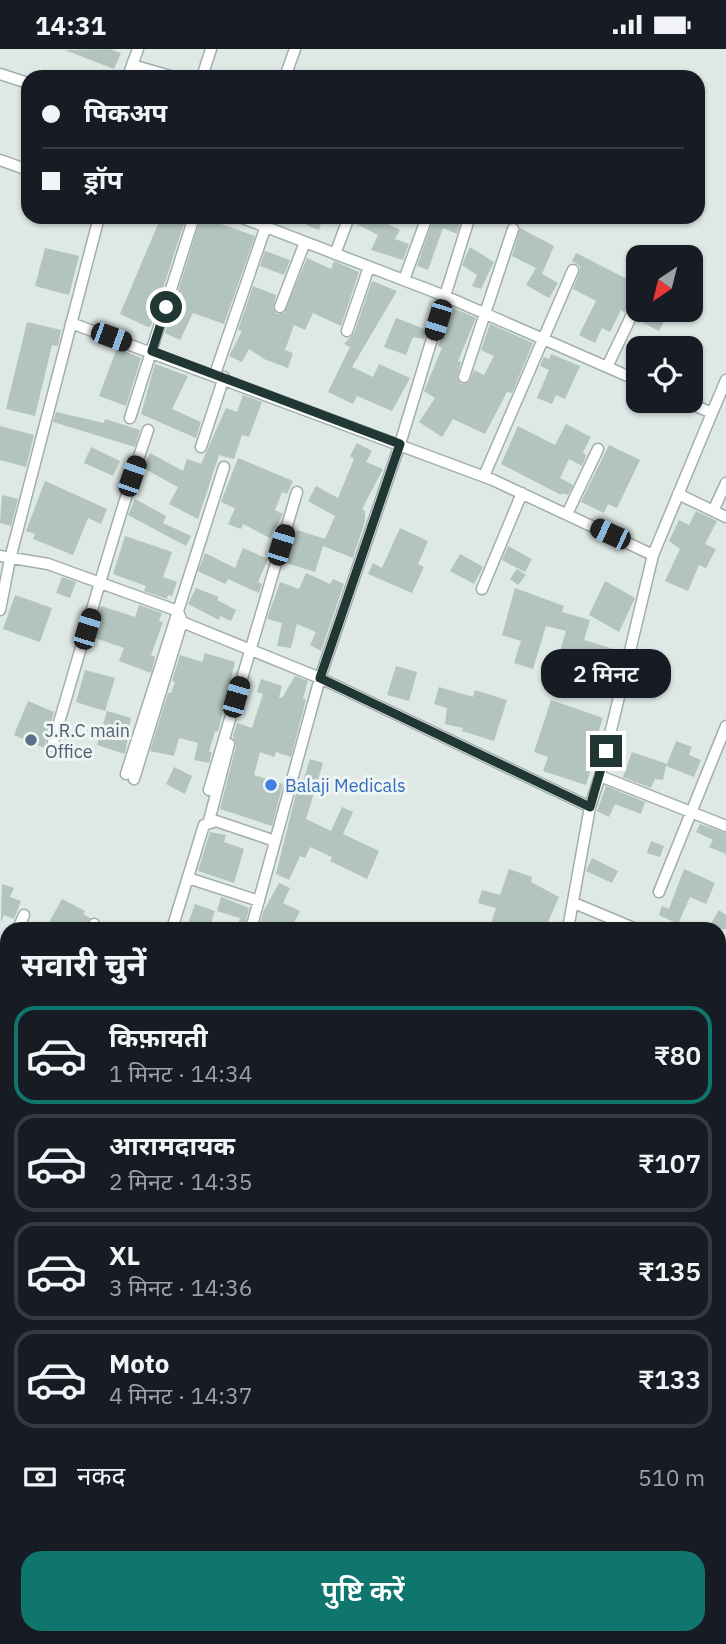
<!DOCTYPE html>
<html lang="hi">
<meta charset="utf-8">
<style>
:root{--surface:#171b24;--page:#242831;--text:#f1f3f6;--muted:#9ea1a6;--line:#363941;--accent:#0f766e}
body{margin:0;font-family:"IBM Plex Sans","Noto Sans Devanagari",sans-serif;background:var(--page);color:var(--text);height:100vh;display:flex;flex-direction:column;font-size:26px;white-space:nowrap}
*{box-sizing:border-box;margin:0}
p{font-size:23px;color:var(--muted)}
.icon{flex:none;width:38px;height:38px;fill:none;stroke:currentColor;stroke-width:2;stroke-linecap:round;stroke-linejoin:round}
.map{position:relative;flex:1;overflow:hidden}
.drawer{position:absolute;left:0px;top:873px;width:726px;height:723px;display:flex;flex-direction:column;background:var(--surface);border-radius:21px 21px 0 0;box-shadow:0 2px 5px #0004}
.drawer>*{flex:none}
.banner{position:absolute;left:21px;top:21px;width:684px;height:154px;border-radius:21px;box-shadow:0 2px 5px #0004;display:grid;align-content:center;height:154px;padding:0 21px;background:var(--surface)}
.needle{width:46px;rotate:215deg}
.fabs{position:absolute;left:626px;top:196px;display:grid;gap:14px}
.fabs a{display:grid;place-items:center;width:77px;height:77px;border-radius:14px;background:var(--surface);box-shadow:0 2px 5px #0004;font-size:35px}
.end{position:absolute;width:32px;height:32px;margin:-16px;border:9px solid #203733;background:#fff;box-shadow:0 0 0 4px #fff}
.from{border-radius:50%}
.bubble{position:absolute;height:49px;border-radius:21px;background:var(--surface);box-shadow:0 2px 5px #0004;font-size:23px;font-weight:600;line-height:49px;text-align:center}
.car{position:absolute;width:21px;height:42px;margin:-21px -10px;border-radius:9px;box-shadow:0 0 5px 2px #0007;background:linear-gradient(#222 24%,#8ab4d8 0 40%,#222 0 76%,#8ab4d8 0 86%,#222 0)}
.banner b{display:flex;align-items:center;gap:24px;height:66px;font-size:26px}
.banner b+b{border-top:2px solid var(--line)}
.banner i{width:18px;height:18px;background:var(--text)}
ul{padding:0;list-style:none}
li{display:flex;align-items:center;gap:21px;height:98px;margin:0 14px 10px;padding:0 7px;border:4px solid var(--line);border-radius:21px}
li div{flex:1}
li b{display:block;font-size:26px}
li em{font-style:normal;font-weight:600}
li.active{border-color:var(--accent)}
li>.icon{width:63px;height:63px;stroke-width:1.5}
h2{padding:0 21px;font-size:32px;line-height:84px}
.pay{display:flex;align-items:center;gap:18px;height:77px;padding:0 21px;font-size:26px}
.pay p{margin-inline-start:auto}
.button{display:flex;gap:14px;margin-top:auto;padding:14px 21px}
.button a{flex:1;height:80px;border-radius:21px;background:var(--accent);color:#fff;font-size:28px;font-weight:600;line-height:80px;text-align:center}
.status{display:flex;justify-content:space-between;align-items:center;height:49px;padding:0 35px;background:var(--surface);direction:ltr}
.status svg{height:19px;fill:currentColor}
.map>svg:first-child{display:block}
.building{fill:#b3c3be}
.lines{fill:none;stroke-linecap:round;stroke-linejoin:round}
.minor-casing{stroke:#a1afac;stroke-width:13}
.primary-casing{stroke:#bcc3c2;stroke-width:18}
.minor{stroke:#fff;stroke-width:10}
.primary{stroke:#659b93;stroke-width:14}
.rail{stroke:#5a736f;stroke-width:3.5;stroke-dasharray:14 7;stroke-linecap:butt}
.route{stroke:#203733;stroke-width:9}
.service-dot{fill:#5c6f8a;stroke:#eef5f2;stroke-width:2.5}
.shop-dot{fill:#3f7fe0;stroke:#eef5f2;stroke-width:2.5}
.labels{text-anchor:middle;dominant-baseline:central;stroke-width:6;stroke-linejoin:round;paint-order:stroke}
.service-label{font-size:18px;fill:#4e5e75;stroke:#eef5f2;text-anchor:start}
.shop-label{font-size:18px;fill:#366cbe;stroke:#eef5f2;text-anchor:start}
</style>
<div class="status"><b>14:31</b><svg viewBox="0 0 49 12"><path d="M0 12V9h3v3zM5 12V6h3v6zM10 12V3h3v9zM15 12V0h3v12zM26 1h20v11H26zM47 4h2v5h-2z"/></svg></div>
<div class="map">
<svg width="726" height="1595" viewBox="0 0 726 1595">
<rect width="100%" height="100%" fill="#dee8e5"/>
<path class="building" d="M110,0L121,4L114,20L65,1Z
M161,168H186L151,277L148,278L120,265Z
M201,168L255,187L224,275L193,264L180,291L165,284Z
M309,168H323L319,181L306,176Z
M356,168H374L400,181L395,190L409,195L403,211L371,201L378,186L355,174Z
M434,168L461,170L457,185L443,179L428,221L417,217Z
M520,179L554,197L542,225L558,234L549,249L526,236L536,219L512,207Z
M470,198L494,213L481,240L472,237L477,226L462,216Z
M45,199L79,207L69,246L35,237Z
M265,202L290,211L284,226L260,217Z
M576,204L639,236V244L633,247L625,264L621,261L610,283L602,279L595,294L579,286L596,252L573,240L580,221V217L572,212Z
M307,209L331,220L334,212L359,223L341,277L313,264L305,281L294,276L285,301L293,304L288,319L264,310L249,300L242,313L229,307L242,282L238,281L253,237L276,246L273,260L277,265L284,264Z
M372,232L397,242L352,318L373,328L379,315L410,329L392,362L357,347L353,355L328,343L350,298L344,295L354,284Z
M451,258L476,269L458,312L461,313L457,329L461,335L469,333L474,321L484,326L494,307L481,301L490,275L533,294L512,344L507,343L485,385L453,370L442,388L419,373L435,349L424,342L442,299L438,297Z
M643,261H655L667,267L659,282L638,271Z
M396,269L427,281L424,290L413,288L406,306L384,298Z
M27,273L61,281L58,297L52,296L35,367L6,360Z
M117,299L141,309L126,357L99,347Z
M551,305L580,317L565,350L556,346L552,355L537,349L549,321L540,317L544,308L549,310Z
M155,315L188,327L172,360L201,373L196,389L141,365Z
M243,346L262,353L249,388L242,386L234,410L219,406L198,470L169,455L178,438L143,419L145,414L150,404L183,422L187,410L201,415L226,359L237,363Z
M56,363L104,374L105,370L140,381L135,398L53,373Z
M566,375L591,388L583,403L586,407L582,417L569,410L560,429L573,436L568,446L562,444L561,446L501,415L518,377L555,396Z
M0,377L34,386L26,418L0,411Z
M357,394L372,402L366,413L383,420L362,460L365,462V472L353,509L323,497L315,523L286,514L297,481L325,490L335,467L308,452L316,437L338,449L354,410L350,407Z
M609,396L640,411L617,459L608,455L604,464L581,453Z
M91,398L120,412L113,427L84,414Z
M238,409L293,432L287,445L282,443L275,461L283,465L270,489L243,475L241,480L228,475L235,459L221,453Z
M45,432L107,460L101,475L88,469L73,506L33,490L35,485L26,482Z
M2,446L18,450L11,477L0,474Z
M135,450L166,467L163,474L191,487L186,497L128,466Z
M696,462L717,472L705,495L716,500L706,519L699,516L688,542L665,532L680,500L669,492L679,471L689,476Z
M400,479L428,492L418,515L424,518L412,544L368,525L373,514L382,519Z
M125,487L172,503L163,528L177,533L172,547L168,546L167,550L144,542L146,537L113,525Z
M508,497L532,510L525,523L502,511Z
M243,499L268,510L258,533L262,535L259,544L228,530L225,535L198,522L205,504L235,519Z
M460,505L483,518L474,535L450,522Z
M517,520L526,526L518,536L510,530Z
M306,524L330,535L333,530L344,535L321,602L310,596L316,583L297,575L291,599L277,597L282,574L267,570L280,533L299,540Z
M62,528L76,533L70,549L56,544Z
M605,532L635,549L619,583L589,566Z
M196,539L219,548L217,551L236,561L231,572L220,567L219,571L188,555Z
M515,539L564,557L562,563L590,571L584,591L620,602L617,618L578,611L573,629L554,623L566,582L546,577L533,620L514,614L521,592L502,586Z
M15,546L52,559L40,593L3,580Z
M139,556L162,564L159,572L163,573L151,606L155,608L151,624L119,612L124,599L92,588L101,557L135,568Z
M205,604L235,613L218,683L215,682L209,703H212L209,714L194,711L198,694L179,689L174,707L150,702L168,644H171L175,633L172,632L180,606L202,613Z
M396,617L417,623L409,652L387,646Z
M85,621L115,629L105,662L76,653Z
M295,627L308,632L303,649L306,651L291,708L276,703L274,708L260,703L254,726L283,735L272,777L220,760L236,697L233,687L237,674L252,679L263,645L257,643L261,630L282,637L279,648L282,649Z
M439,638L473,648L475,641L507,651L494,692L462,682L463,679L445,675L447,659L434,655Z
M551,651L603,669L590,708L594,709L586,736L543,722L548,708L534,703Z
M28,652L54,663L44,699L14,686Z
M107,662L131,669L125,705L97,696Z
M676,692L692,698L689,706L701,711L694,728L666,717L663,731L655,730L651,739L623,728L632,703L667,715Z
M310,710L323,714L306,770L331,782L342,758L353,763L343,785L379,802L367,830L330,812L332,808L310,798L305,809L300,807L289,831L276,825L297,740L300,741Z
M174,718L192,727L185,745L166,735Z
M606,737L645,753L641,765L615,755L609,768L597,762Z
M700,775L726,784V805L709,798L713,791L696,783Z
M210,783L226,786L224,793L244,800L234,834L198,822Z
M651,792L664,797L660,808L647,804Z
M592,809L618,822L612,834L586,822Z
M509,820L532,828L531,833L559,848L545,880H489L496,859L478,854L482,841L500,846Z
M684,820L715,834L706,855L690,848L678,875L659,866L662,857L669,860Z
M279,834L290,839L283,854L300,862L291,880H259L263,863Z
M2,835L14,839L10,848L21,852L14,870L4,866L1,873Z
M221,848L249,859L244,880H237L240,869L217,862Z
M62,850L85,862L83,865L90,869L85,880H54L47,877Z
M195,855L215,862L209,880H186Z
M719,861L726,866V880H708Z"/>
<g class="lines">
<g class="minor-casing">
<path id="minor" d="M132,16L138,0
M0,25L28,34
M128,28L132,16L174,28
M202,28L211,0
M285,28L295,0
M0,111L28,121
M240,168L445,247L469,170
M335,205L349,168
M404,231L427,168
M280,258L305,193
M71,274L493,431L653,506
M347,282L369,218
M607,318L639,251
M215,325L269,168
M464,328L513,180
M712,364L726,331
M130,369L194,168
M201,398L224,328
M484,427L573,221
M678,445L726,468
M713,462L726,434
M567,465L598,400
M0,507L48,515L178,562L182,573L320,629L251,880
M482,540L522,444
M0,561L10,510L99,168
M52,697C84,591 112,485 148,381
M126,725L224,418
M600,727L726,777
M134,730L182,573
M209,741L297,443
M590,758L320,629L400,395L445,247L639,332
M209,772L229,695
M188,829L259,852
M659,843L726,677
M574,854L636,880
M18,880L24,866
M92,880L94,875
M172,880L204,776L216,772L275,792
M568,880L590,758L600,727L653,506L712,364L684,352
M719,915L726,917
M0,927L7,909
M0,933L7,935
M719,1198L726,1180
M0,1377L7,1378
M0,1388L7,1389
M90,1589L91,1595
M139,1589L140,1595
M581,1589L596,1595
M197,1595L199,1589
M271,1595L273,1589
M347,1595L349,1589"/>
</g>
<g class="primary-casing">
<path id="primary" d="M0,1179L7,1180
M0,1201L7,1202
M719,1289L726,1290
M719,1309L726,1310
M103,1589L104,1595
M123,1589L124,1595"/>
</g>
<use href="#minor" class="minor"/>
<use href="#primary" class="primary"/>
<path class="rail" d="M0,1349L7,1350
M719,1425H726"/>
</g>
<g class="lines">
<path class="route" d="M166,258L152,302L400,395L320,629L590,758L606,702"/>
</g>
<circle class="service-dot" cx="31" cy="691" r="7"/>
<circle class="shop-dot" cx="271" cy="736" r="7"/>
<g class="labels">
<g class="service-label">
<text x="45" y="681">J.R.C main<tspan x="45" dy="21">Office</tspan></text>
</g>
<g class="shop-label">
<text x="285" y="736">Balaji Medicals</text>
</g>
</g>
</svg>
<div class="fabs">
<a><svg class="needle" viewBox="-14 -14 28 28"><path d="M0-13l5 13h-10z" fill="#e53935"/><path d="M0 13l5-13h-10z" fill="#9ea1a6"/></svg></a>
<a><svg class="icon" aria-label="locate" viewBox="0 0 24 24"><circle cx="12" cy="12" r="6"/><path d="M12 2v4M12 18v4M2 12h4M18 12h4"/></svg></a>
</div>
<i class="end from" style="left:166px;top:258px"></i>
<i class="end" style="left:606px;top:702px"></i>
<div class="bubble" style="left:541px;top:600px;width:130px">2 मिनट</div>
<i class="car" style="left:438px;top:271px;rotate:197deg"></i>
<i class="car" style="left:111px;top:288px;rotate:110deg"></i>
<i class="car" style="left:132px;top:427px;rotate:19deg"></i>
<i class="car" style="left:610px;top:485px;rotate:295deg"></i>
<i class="car" style="left:281px;top:496px;rotate:17deg"></i>
<i class="car" style="left:87px;top:580px;rotate:17deg"></i>
<i class="car" style="left:236px;top:648px;rotate:16deg"></i>
<div class="banner">
<b><i class="from"></i>पिकअप</b>
<b><i></i>ड्रॉप</b>
</div>
<section class="drawer">
<h2>सवारी चुनें</h2>
<ul>
<li class="active"><svg class="icon" aria-label="car" viewBox="0 0 24 24"><path d="M5 17H2v-5l4-1 3-4h7l3 4 3 1v5h-3M9 17h6M6 11h13"/><circle cx="7" cy="17" r="2"/><circle cx="17" cy="17" r="2"/></svg><div><b>किफ़ायती</b><p>1 मिनट · 14:34</p></div><em>₹80</em></li>
<li><svg class="icon" aria-label="car" viewBox="0 0 24 24"><path d="M5 17H2v-5l4-1 3-4h7l3 4 3 1v5h-3M9 17h6M6 11h13"/><circle cx="7" cy="17" r="2"/><circle cx="17" cy="17" r="2"/></svg><div><b>आरामदायक</b><p>2 मिनट · 14:35</p></div><em>₹107</em></li>
<li><svg class="icon" aria-label="car" viewBox="0 0 24 24"><path d="M5 17H2v-5l4-1 3-4h7l3 4 3 1v5h-3M9 17h6M6 11h13"/><circle cx="7" cy="17" r="2"/><circle cx="17" cy="17" r="2"/></svg><div><b>XL</b><p>3 मिनट · 14:36</p></div><em>₹135</em></li>
<li><svg class="icon" aria-label="car" viewBox="0 0 24 24"><path d="M5 17H2v-5l4-1 3-4h7l3 4 3 1v5h-3M9 17h6M6 11h13"/><circle cx="7" cy="17" r="2"/><circle cx="17" cy="17" r="2"/></svg><div><b>Moto</b><p>4 मिनट · 14:37</p></div><em>₹133</em></li>
</ul>
<div class="pay"><svg class="icon" aria-label="cash" viewBox="0 0 24 24"><path d="M3 7h18v10H3z"/><circle cx="12" cy="12" r="2"/></svg>नकद<p>510 m</p></div>
<div class="button"><a>पुष्टि करें</a></div>
</section>
</div>
